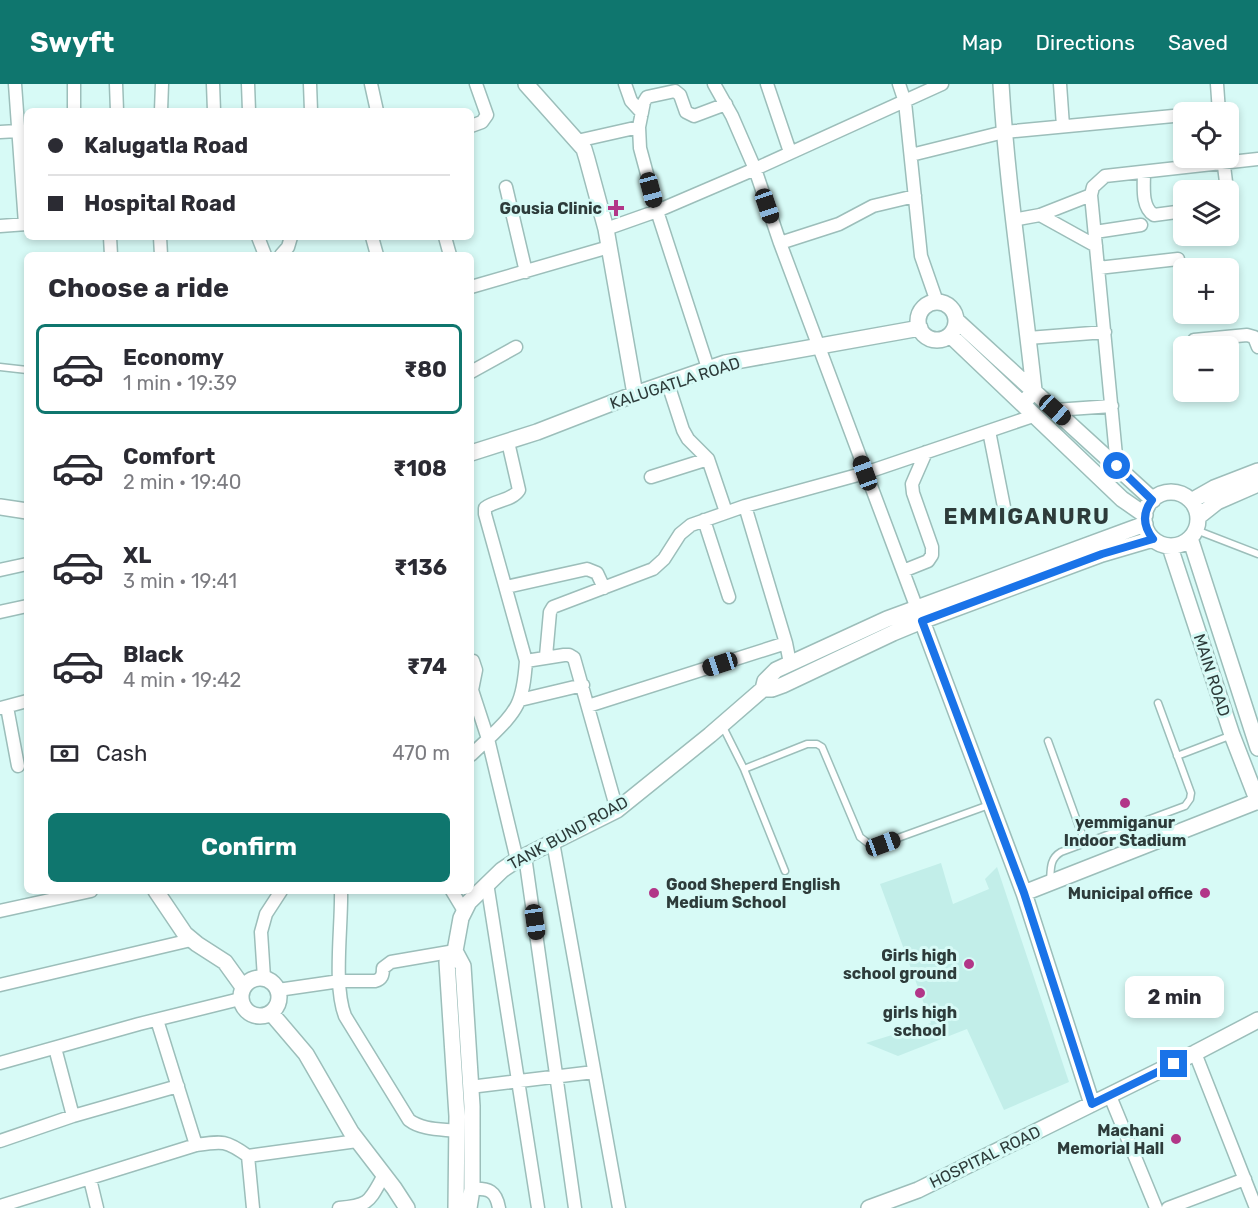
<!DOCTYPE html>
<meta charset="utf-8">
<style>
:root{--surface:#fff;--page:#f2f2f3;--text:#2b2b33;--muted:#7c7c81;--line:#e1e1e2;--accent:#0f766e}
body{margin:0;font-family:Rubik,sans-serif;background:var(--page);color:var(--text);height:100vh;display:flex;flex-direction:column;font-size:22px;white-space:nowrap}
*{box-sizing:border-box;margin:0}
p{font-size:20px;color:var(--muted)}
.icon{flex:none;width:33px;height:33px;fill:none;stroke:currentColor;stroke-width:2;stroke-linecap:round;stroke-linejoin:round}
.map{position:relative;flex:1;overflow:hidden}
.sheet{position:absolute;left:24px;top:168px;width:450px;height:642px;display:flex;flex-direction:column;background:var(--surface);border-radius:9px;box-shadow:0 3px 9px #0003}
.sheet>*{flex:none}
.guide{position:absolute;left:24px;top:24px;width:450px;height:132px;border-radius:9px;box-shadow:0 3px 9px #0003;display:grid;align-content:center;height:132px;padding:0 24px;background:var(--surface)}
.controls{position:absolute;left:1173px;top:18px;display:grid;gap:12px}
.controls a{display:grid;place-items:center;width:66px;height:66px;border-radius:9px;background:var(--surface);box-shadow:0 3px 9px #0003;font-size:30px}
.end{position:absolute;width:27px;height:27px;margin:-14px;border:8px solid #1a73e8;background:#fff;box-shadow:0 0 0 3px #fff}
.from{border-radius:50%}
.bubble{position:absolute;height:42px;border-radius:9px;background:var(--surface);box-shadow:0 3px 9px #0003;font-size:20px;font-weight:700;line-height:42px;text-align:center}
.car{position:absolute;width:18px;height:36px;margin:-18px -9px;border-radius:8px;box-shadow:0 0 4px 2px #0007;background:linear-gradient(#222 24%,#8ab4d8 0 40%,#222 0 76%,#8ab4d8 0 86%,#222 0)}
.guide b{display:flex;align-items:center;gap:21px;height:57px;font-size:22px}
.guide b+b{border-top:2px solid var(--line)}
.guide i{width:15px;height:15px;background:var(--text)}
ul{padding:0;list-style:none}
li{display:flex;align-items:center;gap:18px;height:90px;margin:0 12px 9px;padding:0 12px;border:3px solid transparent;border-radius:9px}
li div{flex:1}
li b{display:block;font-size:22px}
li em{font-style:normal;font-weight:700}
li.active{border-color:var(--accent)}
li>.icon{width:54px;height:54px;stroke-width:1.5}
h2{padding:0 24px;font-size:27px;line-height:72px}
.pay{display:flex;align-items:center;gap:15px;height:66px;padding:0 24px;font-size:22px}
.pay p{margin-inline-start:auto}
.action{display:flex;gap:12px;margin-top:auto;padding:12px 24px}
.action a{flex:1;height:69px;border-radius:9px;background:var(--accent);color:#fff;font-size:24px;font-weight:700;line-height:69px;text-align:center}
header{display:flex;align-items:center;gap:36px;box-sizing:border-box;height:84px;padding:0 30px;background:var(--accent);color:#fff}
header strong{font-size:28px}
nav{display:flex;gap:33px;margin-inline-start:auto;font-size:21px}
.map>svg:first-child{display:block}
.built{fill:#c2eee9}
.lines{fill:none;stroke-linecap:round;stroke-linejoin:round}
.service-casing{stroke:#9cbeba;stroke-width:9}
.minor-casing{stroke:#9cbeba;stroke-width:15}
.tertiary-casing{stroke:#9cbeba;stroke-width:18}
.service{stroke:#fff;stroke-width:6}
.minor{stroke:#fff;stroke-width:12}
.tertiary{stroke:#fff;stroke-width:15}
.route{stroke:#1a73e8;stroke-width:8}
.poi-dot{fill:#b23688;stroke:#d7faf6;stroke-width:2}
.labels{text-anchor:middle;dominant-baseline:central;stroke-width:6;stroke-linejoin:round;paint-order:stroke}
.poi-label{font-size:16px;font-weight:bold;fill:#2d3b3a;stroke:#d7faf6;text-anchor:end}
.street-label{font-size:16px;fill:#2d3b3a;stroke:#d7faf6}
.district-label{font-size:22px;font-weight:bold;letter-spacing:1.5px;fill:#2d3b3a;stroke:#d7faf6}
</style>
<header>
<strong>Swyft</strong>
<nav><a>Map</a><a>Directions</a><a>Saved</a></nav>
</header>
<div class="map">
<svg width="1258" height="1124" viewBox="0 0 1258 1124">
<rect width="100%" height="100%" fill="#d7faf6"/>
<path class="built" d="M941,779L953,820L989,805L985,795L997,783L1069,998L1004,1026L967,945L898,972L866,959L931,939L880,800Z"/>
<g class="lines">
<g class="service-casing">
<path id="service" d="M0,283L27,286
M1196,446L1258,470
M722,641L744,685L807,660H817L822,663L860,753L873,763L989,721
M1048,657L1085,759
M1177,672L1232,651
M744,685L785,787
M1050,799C1051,786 1049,775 1061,768L1185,722L1190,715L1191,709L1158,619"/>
</g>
<g class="minor-casing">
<path id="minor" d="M15,0L25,140
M74,0V27
M116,0L117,27
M213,0L214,27
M248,0L249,27
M310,0L311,27
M371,0L377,27
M625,0L631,17L642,29
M714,0L732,32L755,85L780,159L919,530
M767,0L790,68
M899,0L905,18L921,172L937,218
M1060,0L1063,42
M1217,0L1219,28
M161,27L162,0
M1204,28L1219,27
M471,42L482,38L487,31L476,0
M0,48L18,47
M577,57L639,43
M911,71L1004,48L1184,31
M1223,74L1227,106
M1144,88C1144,102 1141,123 1154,131L1184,127
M506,103L526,188
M1228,118V123
M1040,131L1096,162
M1013,136L1040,131L1091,111
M0,142L27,140
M606,145L657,127L755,85L942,0
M1095,148L1141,141
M110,153L111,171
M160,153L161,171
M258,153L265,171
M372,153L377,171
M445,153L450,171
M1201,153L1202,152
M780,159L839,140L873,122L915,112
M281,171L288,163L291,153
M1098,184L1178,175
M471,203L609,163
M1028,254L1105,248
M1194,256L1247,251L1254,253L1258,263
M708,284L657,127L640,64L639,43L644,18L647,13L675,7L680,11L686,28L694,32L726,20
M471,288L516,263
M668,300L683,346L688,355L708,375L726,428
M1055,326L1112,322
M989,347L1005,428
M508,358L519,406C512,417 495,416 485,424V430L526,577C523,619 518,626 488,655L517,776
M1117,382L1091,111L1093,103L1105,92L1258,75
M651,393L708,375
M745,422L786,559L790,579
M704,436L729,513
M0,486L27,480
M903,487L928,477L932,471V463L913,409L912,400L926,368
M506,503L587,485L597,489L604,504
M0,528L27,522
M546,572L550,528L553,523L653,485L664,475L680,450L691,441L745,422L865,389L1036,331
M471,577H473L476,586L472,606L488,655L471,671
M526,577L564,571H569L574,574L617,726
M520,616L583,601
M588,622L786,559
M7,623L18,682
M1,624L27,617
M553,758L619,1124
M525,772L575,1124
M487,799L538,1124
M341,807C342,842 333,901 345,932L409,1036C422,1046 441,1045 457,1047
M452,807L464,827
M0,827L91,807
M264,894L261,848L266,830L281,807
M0,901L191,856
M278,906L340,897H375C382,895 383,891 383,884L391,878L455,867
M55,964L73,1032
M1195,969L1256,1124
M0,979L139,940L240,915
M470,1003L594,988
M1110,1012L1156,1124
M0,1057L73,1032L178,1002
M196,1061C222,1057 226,1056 248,1072
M90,1095L97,1124
M472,1105C489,1104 496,1107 499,1124
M0,1122L196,1061L157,936
M253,1124L248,1072L357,1057
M339,1124C371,1121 369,1117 384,1091
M1168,1124L1245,1095"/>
</g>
<g class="tertiary-casing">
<path id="tertiary" d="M526,0L584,65L587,75L606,145L635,310
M1001,0C1007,102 1023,204 1034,306L1024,319
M918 237a19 19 0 1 1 38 0a19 19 0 1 1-38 0Z
M956,236L1153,416
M950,251L1122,415L1145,431
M471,369L537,348L635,310L725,279L920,244
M1144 435a27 27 0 1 1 54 0a27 27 0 1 1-54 0Z
M1191,417L1214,404L1258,387
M0,423L27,427
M1198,433L1217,418L1258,400
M1190,454L1258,664
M1170,463L1232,651L1258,718
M922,537L1024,809L1092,1020
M763,605L765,597L776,586L887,535L1145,440
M763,605H772L783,601L893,549L922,537L1102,470L1153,455
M156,807L185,850L197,860L225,878L243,903
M1024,809L1258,717
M455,867L463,882L472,1022V1105L469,1124
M241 913a19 19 0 1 1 38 0a19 19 0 1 1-38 0Z
M271,929L306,970L351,1048L394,1104L407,1124
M456,1124L457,1032L447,878L455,867L461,834L469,818L502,786L517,776L617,726L710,651L763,605
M869,1124L918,1106L1195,969L1258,936"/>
</g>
<use href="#service" class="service"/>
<use href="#minor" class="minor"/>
<use href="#tertiary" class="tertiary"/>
</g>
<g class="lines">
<path class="route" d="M1117,382L1152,416C1142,429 1143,442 1153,455L1102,470L922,537L1024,809L1092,1020L1174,980"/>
</g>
<g class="poi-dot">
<path d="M613 115h6v6h6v6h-6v6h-6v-6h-6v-6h6z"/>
<circle cx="1125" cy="719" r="6"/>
<circle cx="654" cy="809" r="6"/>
<circle cx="1205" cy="809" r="6"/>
<circle cx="969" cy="880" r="6"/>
<circle cx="920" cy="909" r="6"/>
<circle cx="1176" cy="1055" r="6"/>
</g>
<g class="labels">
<g class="poi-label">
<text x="602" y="124">Gousia Clinic</text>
<text x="1125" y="738" text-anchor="middle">yemmiganur<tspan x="1125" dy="18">Indoor Stadium</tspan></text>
<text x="666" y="800" text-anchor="start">Good Sheperd English<tspan x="666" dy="18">Medium School</tspan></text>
<text x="1193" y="809">Municipal office</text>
<text x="957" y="871">Girls high<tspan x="957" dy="18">school ground</tspan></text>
<text x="920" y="928" text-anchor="middle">girls high<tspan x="920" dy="18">school</tspan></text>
<text x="1164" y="1046">Machani<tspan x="1164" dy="18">Memorial Hall</tspan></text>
</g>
<g class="street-label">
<text transform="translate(675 299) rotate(-18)">KALUGATLA ROAD</text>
<text transform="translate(1212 591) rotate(72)">MAIN ROAD</text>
<text transform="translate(568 749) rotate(-29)">TANK BUND ROAD</text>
<text transform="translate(985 1073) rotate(-26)">HOSPITAL ROAD</text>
</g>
<g class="district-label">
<text x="1027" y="432">EMMIGANURU</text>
</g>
</g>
</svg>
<div class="controls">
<a><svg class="icon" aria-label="locate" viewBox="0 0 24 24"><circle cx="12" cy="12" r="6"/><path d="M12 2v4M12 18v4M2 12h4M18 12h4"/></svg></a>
<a><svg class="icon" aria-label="layers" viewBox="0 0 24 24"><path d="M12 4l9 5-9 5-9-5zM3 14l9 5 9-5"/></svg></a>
<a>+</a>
<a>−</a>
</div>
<i class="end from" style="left:1117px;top:382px"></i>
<i class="end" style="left:1174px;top:980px"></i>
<div class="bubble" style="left:1125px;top:892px;width:99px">2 min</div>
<i class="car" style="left:651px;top:106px;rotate:165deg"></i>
<i class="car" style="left:767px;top:122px;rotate:161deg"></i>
<i class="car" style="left:1055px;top:326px;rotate:132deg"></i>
<i class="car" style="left:865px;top:389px;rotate:340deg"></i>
<i class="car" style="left:720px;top:580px;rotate:252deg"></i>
<i class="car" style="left:883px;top:760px;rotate:70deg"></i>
<i class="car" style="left:535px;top:838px;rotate:172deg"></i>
<div class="guide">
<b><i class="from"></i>Kalugatla Road</b>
<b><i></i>Hospital Road</b>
</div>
<section class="sheet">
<h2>Choose a ride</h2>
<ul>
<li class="active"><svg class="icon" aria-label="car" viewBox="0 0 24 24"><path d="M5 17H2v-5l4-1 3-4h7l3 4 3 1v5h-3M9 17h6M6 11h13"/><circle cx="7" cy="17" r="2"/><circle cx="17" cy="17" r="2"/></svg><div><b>Economy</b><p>1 min · 19:39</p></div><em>₹80</em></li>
<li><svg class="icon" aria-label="car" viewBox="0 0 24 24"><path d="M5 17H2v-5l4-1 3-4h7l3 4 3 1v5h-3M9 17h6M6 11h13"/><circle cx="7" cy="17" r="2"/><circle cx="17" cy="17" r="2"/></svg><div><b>Comfort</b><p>2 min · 19:40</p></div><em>₹108</em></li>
<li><svg class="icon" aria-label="car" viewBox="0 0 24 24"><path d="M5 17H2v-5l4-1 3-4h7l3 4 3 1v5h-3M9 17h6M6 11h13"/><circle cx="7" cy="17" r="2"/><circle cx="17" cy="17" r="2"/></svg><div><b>XL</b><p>3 min · 19:41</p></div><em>₹136</em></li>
<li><svg class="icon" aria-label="car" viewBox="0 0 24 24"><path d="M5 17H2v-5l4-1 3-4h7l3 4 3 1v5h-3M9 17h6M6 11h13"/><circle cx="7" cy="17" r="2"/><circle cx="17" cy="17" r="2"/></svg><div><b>Black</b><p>4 min · 19:42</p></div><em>₹74</em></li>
</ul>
<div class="pay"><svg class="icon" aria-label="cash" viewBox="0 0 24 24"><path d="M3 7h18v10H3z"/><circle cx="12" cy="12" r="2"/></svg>Cash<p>470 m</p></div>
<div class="action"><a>Confirm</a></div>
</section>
</div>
